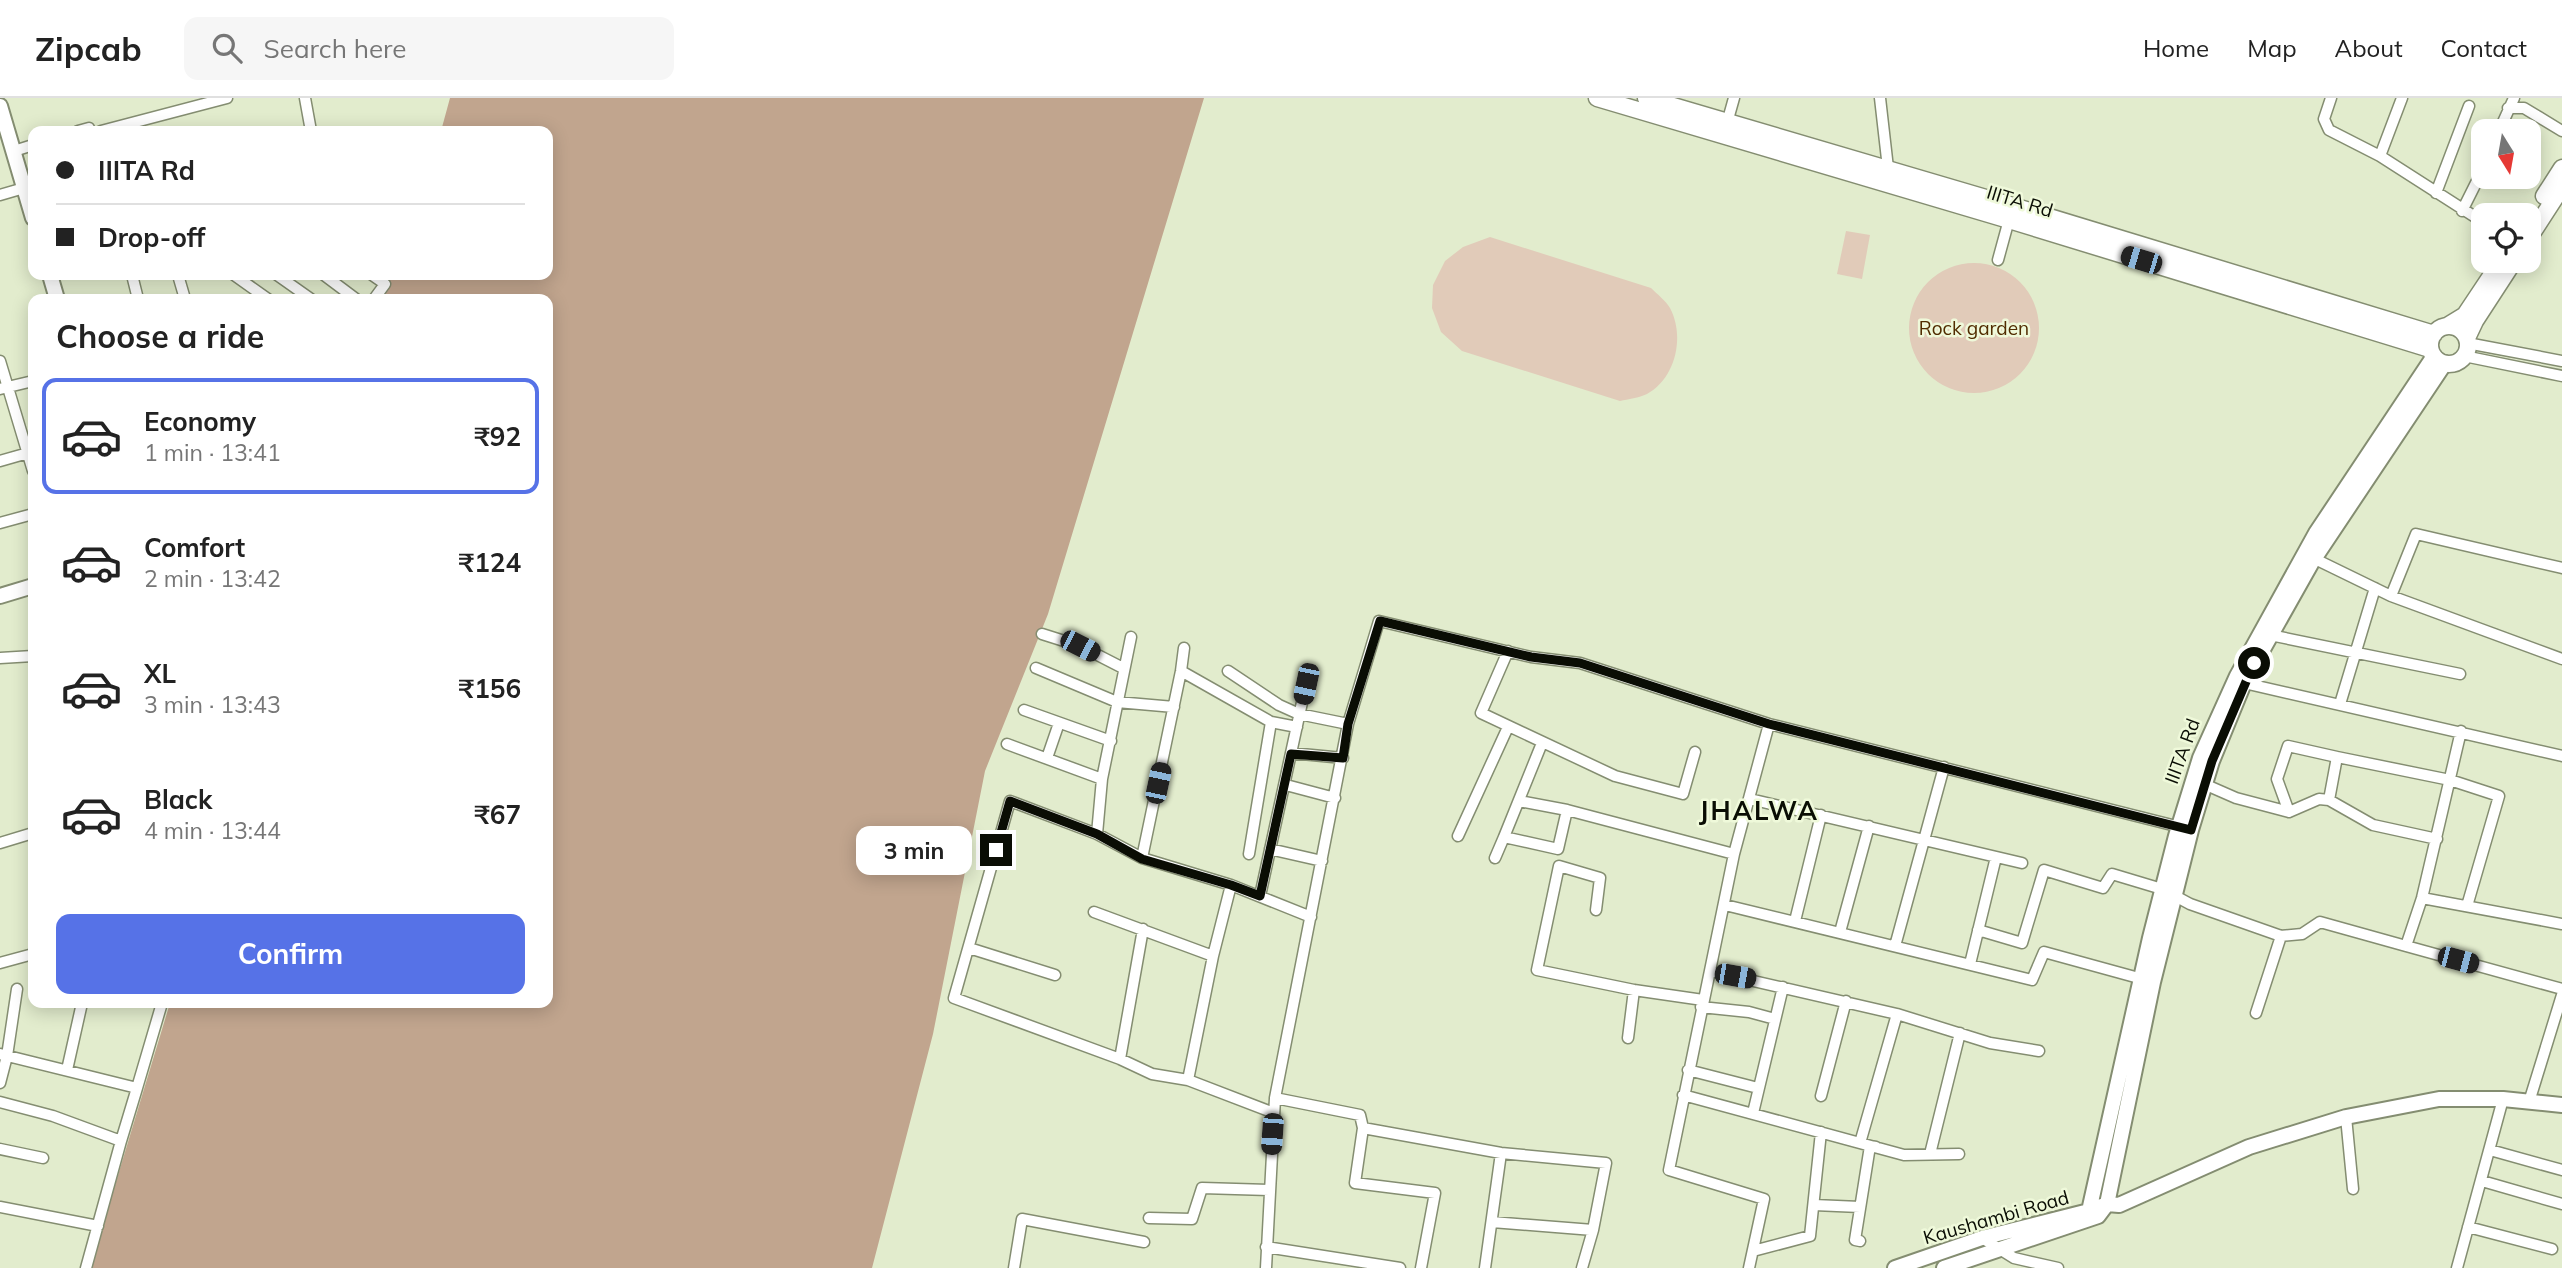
<!DOCTYPE html>
<meta charset="utf-8">
<style>
:root{--surface:#fff;--page:#f6f6f6;--text:#222;--muted:#767676;--line:#e0e0e0;--accent:#5672e7}
body{margin:0;font-family:Mulish,sans-serif;background:var(--page);color:var(--text);height:100vh;display:flex;flex-direction:column;font-size:26px;white-space:nowrap}
*{box-sizing:border-box;margin:0}
p{font-size:23px;color:var(--muted)}
.icon{flex:none;width:38px;height:38px;fill:none;stroke:currentColor;stroke-width:2;stroke-linecap:round;stroke-linejoin:round}
.map{position:relative;flex:1;overflow:hidden}
.side{position:absolute;left:28px;top:196px;width:525px;height:714px;display:flex;flex-direction:column;background:var(--surface);border-radius:14px;box-shadow:0 4px 18px #0003}
.side>*{flex:none}
.top-card{position:absolute;left:28px;top:28px;width:525px;height:154px;border-radius:14px;box-shadow:0 4px 18px #0003;display:grid;align-content:center;height:154px;padding:0 28px;background:var(--surface)}
.needle{width:46px;rotate:169deg}
.buttons{position:absolute;left:2471px;top:21px;display:grid;gap:14px}
.buttons a{display:grid;place-items:center;width:70px;height:70px;border-radius:14px;background:var(--surface);box-shadow:0 4px 18px #0003;font-size:35px}
.end{position:absolute;width:32px;height:32px;margin:-16px;border:9px solid #0a0d04;background:#fff;box-shadow:0 0 0 4px #fff}
.from{border-radius:50%}
.bubble{position:absolute;height:49px;border-radius:14px;background:var(--surface);box-shadow:0 4px 18px #0003;font-size:23px;font-weight:700;line-height:49px;text-align:center}
.car{position:absolute;width:21px;height:42px;margin:-21px -10px;border-radius:9px;box-shadow:0 0 5px 2px #0007;background:linear-gradient(#222 24%,#8ab4d8 0 40%,#222 0 76%,#8ab4d8 0 86%,#222 0)}
.top-card b{display:flex;align-items:center;gap:24px;height:66px;font-size:26px}
.top-card b+b{border-top:2px solid var(--line)}
.top-card i{width:18px;height:18px;background:var(--text)}
ul{padding:0;list-style:none}
li{display:flex;align-items:center;gap:21px;height:116px;margin:0 14px 10px;padding:0 14px;border:4px solid transparent;border-radius:14px}
li div{flex:1}
li b{display:block;font-size:26px}
li em{font-style:normal;font-weight:700}
li.active{border-color:var(--accent)}
li>.icon{width:63px;height:63px;stroke-width:1.5}
h2{padding:0 28px;font-size:32px;line-height:84px}
.cta{display:flex;gap:14px;margin-top:auto;padding:14px 28px}
.cta a{flex:1;height:80px;border-radius:14px;background:var(--accent);color:#fff;font-size:28px;font-weight:700;line-height:80px;text-align:center}
header{display:flex;align-items:center;gap:42px;box-sizing:border-box;height:98px;padding:0 35px;background:var(--surface);border-bottom:2px solid var(--line)}
header strong{font-size:33px}
nav{display:flex;gap:38px;margin-inline-start:auto;font-size:24px}
.search{width:490px;height:63px;background:var(--page);display:flex;align-items:center;gap:18px;box-sizing:border-box;padding:0 24px;border-radius:14px;color:var(--muted);font-size:26px}
.map>svg:first-child{display:block}
.green{fill:#e1cbb9}
.forest{fill:#c1a58e}
.lines{fill:none;stroke-linecap:round;stroke-linejoin:round}
.street-casing{stroke:#848d71;stroke-width:13}
.secondary-casing{stroke:#848d71;stroke-width:18}
.primary-casing{stroke:#848d71;stroke-width:19}
.street{stroke:#fff;stroke-width:10}
.secondary{stroke:#fff;stroke-width:14}
.primary{stroke:#fff;stroke-width:16}
.route{stroke:#0a0d04;stroke-width:9}
.labels{text-anchor:middle;dominant-baseline:central;stroke-width:5;stroke-linejoin:round;paint-order:stroke}
.street-label{font-size:19px;fill:#0a0d04;stroke:#eff9da}
.park-label{font-size:19px;fill:#512c00;stroke:#eff9da}
.district-label{font-size:26px;font-weight:bold;letter-spacing:2px;fill:#0a0d04;stroke:#eff9da}
</style>
<header>
<strong>Zipcab</strong>
<div class="search"><svg class="icon" aria-label="search" viewBox="0 0 24 24"><circle cx="10" cy="10" r="6"/><path d="M15 15l6 6"/></svg>Search here</div>
<nav><a>Home</a><a>Map</a><a>About</a><a>Contact</a></nav>
</header>
<div class="map">
<svg width="2562" height="1170" viewBox="0 0 2562 1170">
<rect width="100%" height="100%" fill="#e2eccd"/>
<path class="green" d="M1846,133L1870,137L1862,181L1837,176Z
M1490,139L1651,190C1657,196 1666,203 1670,210C1685,238 1676,280 1647,296C1639,300 1628,301 1620,303L1462,253L1441,234L1432,210L1433,187L1445,163L1463,149Z
M1909 230a65 65 0 1 1 130 0a65 65 0 1 1-130 0Z"/>
<path class="forest" d="M450,0H1204L1048,516L985,673L933,936L872,1170H90L170,905H548V201H383L392,177H548V33H441Z"/>
<g class="lines">
<g class="street-casing">
<path id="street" d="M305,0L311,33
M1880,0L1888,70
M2331,0L2324,21L2329,32L2380,58L2483,124
M2508,10H2524L2562,33
M1727,25L1734,0
M78,33L89,30L90,33
M101,33L227,0
M2499,33L2514,0
M14,53L33,47
M2380,58L2402,0
M2436,95L2469,8
M0,97L24,90
M2462,113L2483,71
M1998,162L2010,118
M132,177L138,201
M178,177L185,201
M234,177L268,201
M277,177L311,201
M324,177L356,201
M372,177L385,186L374,201
M2467,245L2562,263
M2464,258L2562,278
M0,263L33,373
M0,291L33,283
M0,363L28,355
M0,425L33,416
M2315,461L2391,498L2562,561
M2391,498L2416,436L2562,470
M1042,536L1080,548L1123,570
M2270,537L2460,576
M1508,553L1481,615L1615,678L1683,696L1695,654
M0,560L33,558
M1036,570L1117,604L1174,609
M1181,573L1271,624L1249,756
M1228,573L1279,607L1299,616L1348,626
M2244,585L2562,658
M2340,606L2375,490
M1024,612L1111,643
M1271,624L1297,629
M1007,646L1102,681
M1291,655L1343,660
M2337,659L2450,682L2499,698L2467,808
M1047,660L1059,625
M2204,686L2236,700L2289,714L2319,701L2329,702L2373,727L2437,741
M1286,687L1335,700
M1750,701L2022,765
M1519,703L1567,712
M2289,714L2277,681L2288,648L2337,659L2329,702
M1097,736L1102,681L1131,539
M1458,738L1508,629
M1504,739L1542,645
M0,745L33,735
M1270,751L1322,763
M1142,760L1181,573L1184,550
M1495,760L1504,739L1558,751L1567,712L1734,756
M1260,798L1306,586
M2422,800L2562,826
M1725,807L2032,882L2044,854L2146,882
M1596,812L1600,780L1559,768L1537,872L1634,892L1703,902
M1094,814L1213,858
M1795,823L1821,717
M1978,832L2022,845L2044,772L2103,790L2112,776L2162,791L2190,806L2281,838L2256,915
M1840,834L1869,728
M2280,838L2302,836L2320,824L2406,848L2422,800L2461,633
M1895,848L1944,669
M2406,848L2562,891
M969,850L1055,877
M0,865L33,856
M1970,866L1996,759
M1710,873L1897,916L1990,945L2039,953
M1701,909L1749,914L1775,921
M1628,940L1634,892
M0,956L137,990L162,905
M1120,961L1143,831
M67,972L82,905
M1688,972L1758,990
M1188,982L1213,858L1231,787
M0,985L7,958L17,891
M1683,997L1904,1057L1959,1056
M1821,998L1846,903
M1275,1000L1360,1017L1363,1030L1501,1055L1606,1065L1593,1132L1582,1170
M0,1004L53,1018L121,1043L137,990
M2529,1004L2562,897
M1274,1015L1188,982L1152,976L1120,961L954,900L1010,703L1097,736L1142,760L1231,787L1311,819
M1753,1015L1783,889
M2346,1019L2353,1091
M1363,1030L1355,1085L1435,1095L1421,1170
M1860,1045L1897,916
M0,1051L43,1060
M2490,1052L2562,1072
M1930,1056L1960,935
M2482,1083L2562,1106
M1814,1107L1860,1109
M0,1109L98,1128
M1149,1120L1192,1121L1202,1090L1269,1092
M1492,1124L1593,1132
M2468,1129L2552,1151
M1982,1140L2014,1160L2058,1170
M1860,1143L1855,1142L1870,1048L1876,1049
M1266,1149L1400,1170
M1753,1153L1810,1138L1821,1034
M86,1170L121,1043
M1014,1170L1022,1121L1144,1144
M1266,1170L1275,1000L1348,626L1379,523L1531,559L1580,565L1769,626L2184,730
M1485,1170L1501,1055
M1749,1170L1764,1101L1669,1072L1734,756L1769,626
M2457,1170L2503,1001"/>
</g>
<g class="secondary-casing">
<path id="secondary" d="M0,8L33,120
M50,177L57,201
M0,498L33,488
M2089,1113L2150,840L2176,738L2200,660L2237,578L2316,435L2434,258
M1895,1170L1982,1140L2089,1113L2107,1106L2119,1107L2249,1049L2346,1019L2439,1001H2503L2562,1007
M1944,1170L2098,1118L2107,1106L2153,884L2191,732L2212,663L2244,585L2312,464L2445,265"/>
</g>
<g class="primary-casing">
<path id="primary" d="M1597,0L2009,122L2430,251
M1646,0L2013,108L2434,236
M2544,98L2562,70
M2529,140L2562,89
M2447,228L2465,217L2501,163
M2430 247a19 19 0 1 1 38 0a19 19 0 1 1-38 0Z
M2467,240L2475,223L2514,163"/>
</g>
<use href="#street" class="street"/>
<use href="#secondary" class="secondary"/>
<use href="#primary" class="primary"/>
</g>
<g class="lines">
<path class="route" d="M996,752L1010,703L1097,736L1142,761L1231,787L1260,798L1291,656L1343,660L1348,626L1380,523L1531,559L1580,565L1769,626L2191,732L2212,663L2254,565"/>
</g>
<g class="labels">
<g class="street-label">
<text transform="translate(2020 103) rotate(17)">IIITA Rd</text>
<text transform="translate(2182 653) rotate(-70)">IIITA Rd</text>
<text transform="translate(1996 1119) rotate(-16)">Kaushambi Road</text>
</g>
<g class="park-label">
<text x="1974" y="230">Rock garden</text>
</g>
<g class="district-label">
<text x="1759" y="712">JHALWA</text>
</g>
</g>
</svg>
<div class="buttons">
<a><svg class="needle" viewBox="-14 -14 28 28"><path d="M0-13l5 13h-10z" fill="#e53935"/><path d="M0 13l5-13h-10z" fill="#767676"/></svg></a>
<a><svg class="icon" aria-label="locate" viewBox="0 0 24 24"><circle cx="12" cy="12" r="6"/><path d="M12 2v4M12 18v4M2 12h4M18 12h4"/></svg></a>
</div>
<i class="end from" style="left:2254px;top:565px"></i>
<i class="end" style="left:996px;top:752px"></i>
<div class="bubble" style="left:856px;top:728px;width:116px">3 min</div>
<i class="car" style="left:2141px;top:162px;rotate:287deg"></i>
<i class="car" style="left:1080px;top:548px;rotate:117deg"></i>
<i class="car" style="left:1306px;top:586px;rotate:192deg"></i>
<i class="car" style="left:1158px;top:685px;rotate:12deg"></i>
<i class="car" style="left:2458px;top:862px;rotate:105deg"></i>
<i class="car" style="left:1735px;top:878px;rotate:100deg"></i>
<i class="car" style="left:1272px;top:1036px;rotate:184deg"></i>
<div class="top-card">
<b><i class="from"></i>IIITA Rd</b>
<b><i></i>Drop-off</b>
</div>
<section class="side">
<h2>Choose a ride</h2>
<ul>
<li class="active"><svg class="icon" aria-label="car" viewBox="0 0 24 24"><path d="M5 17H2v-5l4-1 3-4h7l3 4 3 1v5h-3M9 17h6M6 11h13"/><circle cx="7" cy="17" r="2"/><circle cx="17" cy="17" r="2"/></svg><div><b>Economy</b><p>1 min · 13:41</p></div><em>₹92</em></li>
<li><svg class="icon" aria-label="car" viewBox="0 0 24 24"><path d="M5 17H2v-5l4-1 3-4h7l3 4 3 1v5h-3M9 17h6M6 11h13"/><circle cx="7" cy="17" r="2"/><circle cx="17" cy="17" r="2"/></svg><div><b>Comfort</b><p>2 min · 13:42</p></div><em>₹124</em></li>
<li><svg class="icon" aria-label="car" viewBox="0 0 24 24"><path d="M5 17H2v-5l4-1 3-4h7l3 4 3 1v5h-3M9 17h6M6 11h13"/><circle cx="7" cy="17" r="2"/><circle cx="17" cy="17" r="2"/></svg><div><b>XL</b><p>3 min · 13:43</p></div><em>₹156</em></li>
<li><svg class="icon" aria-label="car" viewBox="0 0 24 24"><path d="M5 17H2v-5l4-1 3-4h7l3 4 3 1v5h-3M9 17h6M6 11h13"/><circle cx="7" cy="17" r="2"/><circle cx="17" cy="17" r="2"/></svg><div><b>Black</b><p>4 min · 13:44</p></div><em>₹67</em></li>
</ul>
<div class="cta"><a>Confirm</a></div>
</section>
</div>
